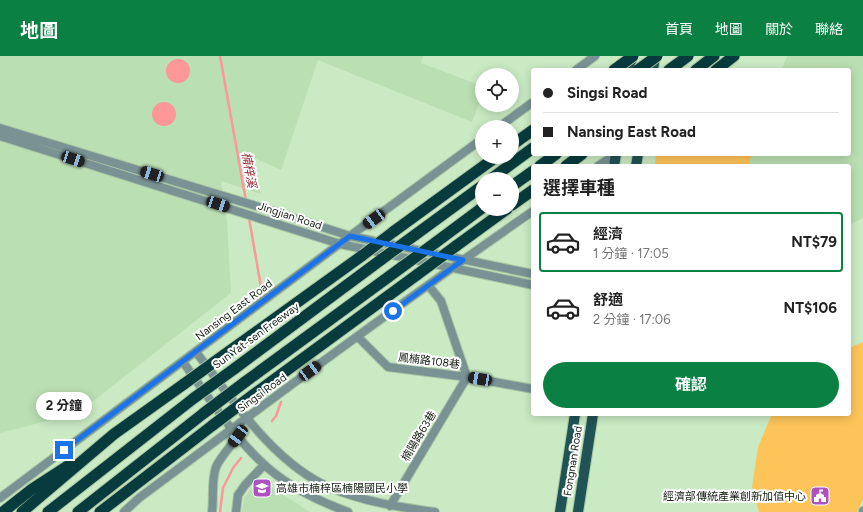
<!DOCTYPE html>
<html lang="zh-TW">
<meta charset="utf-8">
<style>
:root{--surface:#fff;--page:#f6f6f6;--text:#222;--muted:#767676;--line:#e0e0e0;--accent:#0b8043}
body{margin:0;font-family:Figtree,"Noto Sans TC",sans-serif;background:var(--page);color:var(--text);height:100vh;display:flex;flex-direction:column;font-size:15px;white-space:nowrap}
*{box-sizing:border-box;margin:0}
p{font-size:13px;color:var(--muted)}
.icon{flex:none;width:22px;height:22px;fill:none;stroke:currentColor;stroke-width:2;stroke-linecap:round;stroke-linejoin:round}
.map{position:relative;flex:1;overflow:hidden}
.details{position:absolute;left:531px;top:108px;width:320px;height:252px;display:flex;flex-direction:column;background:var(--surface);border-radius:4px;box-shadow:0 2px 10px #0003}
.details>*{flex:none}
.banner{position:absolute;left:531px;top:12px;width:320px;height:88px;border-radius:4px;box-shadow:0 2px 10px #0003;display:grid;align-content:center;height:88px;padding:0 12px;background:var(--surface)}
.controls{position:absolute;left:475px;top:12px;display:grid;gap:8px}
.controls a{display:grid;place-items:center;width:44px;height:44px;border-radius:50%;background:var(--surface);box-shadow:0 2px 10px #0003;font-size:20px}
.end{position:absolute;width:18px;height:18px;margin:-9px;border:5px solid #1a73e8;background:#fff;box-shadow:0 0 0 2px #fff}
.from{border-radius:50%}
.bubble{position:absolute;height:28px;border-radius:14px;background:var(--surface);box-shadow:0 2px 10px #0003;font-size:13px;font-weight:700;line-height:28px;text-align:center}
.car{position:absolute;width:12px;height:24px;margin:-12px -6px;border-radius:5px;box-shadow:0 0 3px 1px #0007;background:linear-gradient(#222 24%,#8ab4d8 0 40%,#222 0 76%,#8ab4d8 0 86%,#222 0)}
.banner b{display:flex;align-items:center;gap:14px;height:38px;font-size:15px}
.banner b+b{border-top:1px solid var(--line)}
.banner i{width:10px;height:10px;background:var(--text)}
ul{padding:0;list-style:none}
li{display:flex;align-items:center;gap:12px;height:60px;margin:0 8px 6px;padding:0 4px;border:2px solid transparent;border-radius:4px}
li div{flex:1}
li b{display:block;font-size:15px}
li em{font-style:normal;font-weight:700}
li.selected{border-color:var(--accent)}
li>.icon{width:36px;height:36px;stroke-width:1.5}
h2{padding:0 12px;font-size:18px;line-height:48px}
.button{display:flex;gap:8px;margin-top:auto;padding:8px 12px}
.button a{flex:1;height:46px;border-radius:24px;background:var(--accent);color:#fff;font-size:16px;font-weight:700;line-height:46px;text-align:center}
header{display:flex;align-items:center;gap:24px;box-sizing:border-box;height:56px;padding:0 20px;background:var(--accent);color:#fff}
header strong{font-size:19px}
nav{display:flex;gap:22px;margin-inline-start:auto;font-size:14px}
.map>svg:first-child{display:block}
.built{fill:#badfb2}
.green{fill:#fdc45a}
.water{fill:#fe9797}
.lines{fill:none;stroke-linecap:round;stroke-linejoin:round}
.stream{stroke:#fe9797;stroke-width:2.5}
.minor-casing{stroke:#a9c6a3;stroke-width:10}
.major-casing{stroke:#a9c6a3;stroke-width:12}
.highway-casing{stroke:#a9c6a3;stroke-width:13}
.minor{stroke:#799294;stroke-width:8}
.major{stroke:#205356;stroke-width:10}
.highway{stroke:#083b3d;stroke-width:11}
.highway-bridge-casing{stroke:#a9c6a3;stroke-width:13;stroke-linecap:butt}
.highway-bridge{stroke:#083b3d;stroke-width:11}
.route{stroke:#1a73e8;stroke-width:5}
.labels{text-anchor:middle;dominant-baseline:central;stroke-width:4;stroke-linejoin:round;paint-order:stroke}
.street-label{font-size:11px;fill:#152113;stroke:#fff}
.poi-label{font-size:11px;fill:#152113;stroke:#fff;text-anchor:start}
.water-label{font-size:12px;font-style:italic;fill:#982732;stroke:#fff}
</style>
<header>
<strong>地圖</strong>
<nav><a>首頁</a><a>地圖</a><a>關於</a><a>聯絡</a></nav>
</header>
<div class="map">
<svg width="863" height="456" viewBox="0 0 863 456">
<rect width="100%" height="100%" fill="#c9eac3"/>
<path class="built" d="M0,0H423L421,7L482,30V40L472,66L318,4L281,114L250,100L261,138L221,125L227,167L231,237L78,357L0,377Z
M787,0H863V162L849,169V110H748L752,98H849V14H782Z
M259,423L310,456H242L244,442Z"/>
<path class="green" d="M656,98H752L748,110H655Z
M863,286V443L857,456H759L752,431L758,391L772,358H849V292Z"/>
<path class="water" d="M166 15a12 12 0 1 1 24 0a12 12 0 1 1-24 0Z
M152 58a12 12 0 1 1 24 0a12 12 0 1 1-24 0Z"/>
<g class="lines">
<path class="stream" d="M220,0L246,145
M249,162L261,231
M272,365L276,360L281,346
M220,456L223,432L233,412L241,402"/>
<g class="minor-casing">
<path id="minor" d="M576,14L595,0
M499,71L533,46
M0,72L269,154L350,180L533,218
M0,80L340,188L533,229
M598,110L616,98
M358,281L388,311L467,321L533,333
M196,296C233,344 274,408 331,432C365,446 399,451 435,456
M183,306C210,343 241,393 278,420C299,436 324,447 348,456
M0,442L350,180L482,83
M390,450L467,321L441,245L428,229
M124,456L139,442C269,345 399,248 533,155
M212,456C214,442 211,425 216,411C221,400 231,390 238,380
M236,456L238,439L245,429L264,409
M863,456V455"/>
</g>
<g class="major-casing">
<path id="major" d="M629,14L632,0
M653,14L655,0
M614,110L616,98
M636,110L638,98
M560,456L575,358
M578,456L593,358"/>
</g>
<g class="highway-casing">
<path id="highway" d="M614,14L621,9
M669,14L688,0
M696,14L714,0
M716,14L734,0
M512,89L533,74
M540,110L556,98
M566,110L582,98
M491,123L533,92
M512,130L533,115
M512,149L533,134
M393,176L496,101
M415,179L482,130
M435,187L482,152
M456,190L507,153
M224,299L363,199
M234,313L382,203
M245,326L402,211
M253,339L418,218
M3,456L32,433L69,409
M22,456L114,378L184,328
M48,456L194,342
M78,456L204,357
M100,456L213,369"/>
</g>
<use href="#minor" class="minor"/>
<use href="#major" class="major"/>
<use href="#highway" class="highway"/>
<g class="highway-bridge-casing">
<path id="highway-bridge" d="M621,9L633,0
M638,14L657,0
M363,199L393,176
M382,203L415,179
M402,211L435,187
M418,218L456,190
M184,328L224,299
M194,342L234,313
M204,357L245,326
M213,369L253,339"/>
</g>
<use href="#highway-bridge" class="highway-bridge"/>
</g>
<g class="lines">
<path class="route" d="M64,394L350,180L463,204L393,255"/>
</g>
<defs>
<g id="school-square" transform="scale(1)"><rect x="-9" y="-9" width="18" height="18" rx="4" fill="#ad53c0" stroke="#fff"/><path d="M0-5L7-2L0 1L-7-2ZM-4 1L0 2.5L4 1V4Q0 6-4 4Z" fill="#fff"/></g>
<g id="civic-square" transform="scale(1)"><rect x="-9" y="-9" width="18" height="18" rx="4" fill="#ad53c0" stroke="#fff"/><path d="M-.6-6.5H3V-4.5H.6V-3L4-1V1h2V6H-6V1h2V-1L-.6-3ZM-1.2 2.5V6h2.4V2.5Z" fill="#fff"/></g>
</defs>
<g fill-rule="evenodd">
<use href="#school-square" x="262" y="432"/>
<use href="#civic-square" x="820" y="440"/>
</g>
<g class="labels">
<g class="street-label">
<text transform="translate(290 160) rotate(18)">Jingjian Road</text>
<text transform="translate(234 254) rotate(-37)">Nansing East Road</text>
<text transform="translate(256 280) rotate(-36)">Sun Yat-sen Freeway</text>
<text transform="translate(429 305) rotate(7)">鳳楠路108巷</text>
<text transform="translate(262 337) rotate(-36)">Singsi Road</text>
<text transform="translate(419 380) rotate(-59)">楠陽路63巷</text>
<text transform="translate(573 405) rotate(-81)">Fongnan Road</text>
</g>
<g class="poi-label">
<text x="276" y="432">高雄市楠梓區楠陽國民小學</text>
<text x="806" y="440" text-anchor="end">經濟部傳統產業創新加值中心</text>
</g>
<g class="water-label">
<text transform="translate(249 114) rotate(80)">楠梓溪</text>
</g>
</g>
</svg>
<div class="controls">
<a><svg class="icon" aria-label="locate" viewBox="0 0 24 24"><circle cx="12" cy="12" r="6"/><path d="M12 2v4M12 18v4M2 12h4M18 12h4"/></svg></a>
<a>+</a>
<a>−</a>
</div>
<i class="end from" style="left:393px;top:255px"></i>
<i class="end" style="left:64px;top:394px"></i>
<div class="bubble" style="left:36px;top:336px;width:56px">2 分鐘</div>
<i class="car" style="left:73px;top:103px;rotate:108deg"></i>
<i class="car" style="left:152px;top:118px;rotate:287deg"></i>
<i class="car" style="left:218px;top:148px;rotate:108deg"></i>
<i class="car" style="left:374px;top:163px;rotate:234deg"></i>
<i class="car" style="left:310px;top:315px;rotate:54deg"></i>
<i class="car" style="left:480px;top:323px;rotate:280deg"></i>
<i class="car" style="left:238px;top:380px;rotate:217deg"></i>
<div class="banner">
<b><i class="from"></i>Singsi Road</b>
<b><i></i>Nansing East Road</b>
</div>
<section class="details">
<h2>選擇車種</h2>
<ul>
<li class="selected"><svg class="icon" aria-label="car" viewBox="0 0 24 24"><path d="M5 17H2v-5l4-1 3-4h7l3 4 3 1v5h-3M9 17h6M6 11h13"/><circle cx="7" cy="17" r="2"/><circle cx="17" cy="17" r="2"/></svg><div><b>經濟</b><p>1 分鐘 · 17:05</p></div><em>NT$79</em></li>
<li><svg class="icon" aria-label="car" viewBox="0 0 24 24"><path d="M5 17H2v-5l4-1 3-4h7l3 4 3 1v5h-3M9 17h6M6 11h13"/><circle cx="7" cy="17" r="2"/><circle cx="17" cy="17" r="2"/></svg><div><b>舒適</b><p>2 分鐘 · 17:06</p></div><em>NT$106</em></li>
</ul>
<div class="button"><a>確認</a></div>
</section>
</div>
